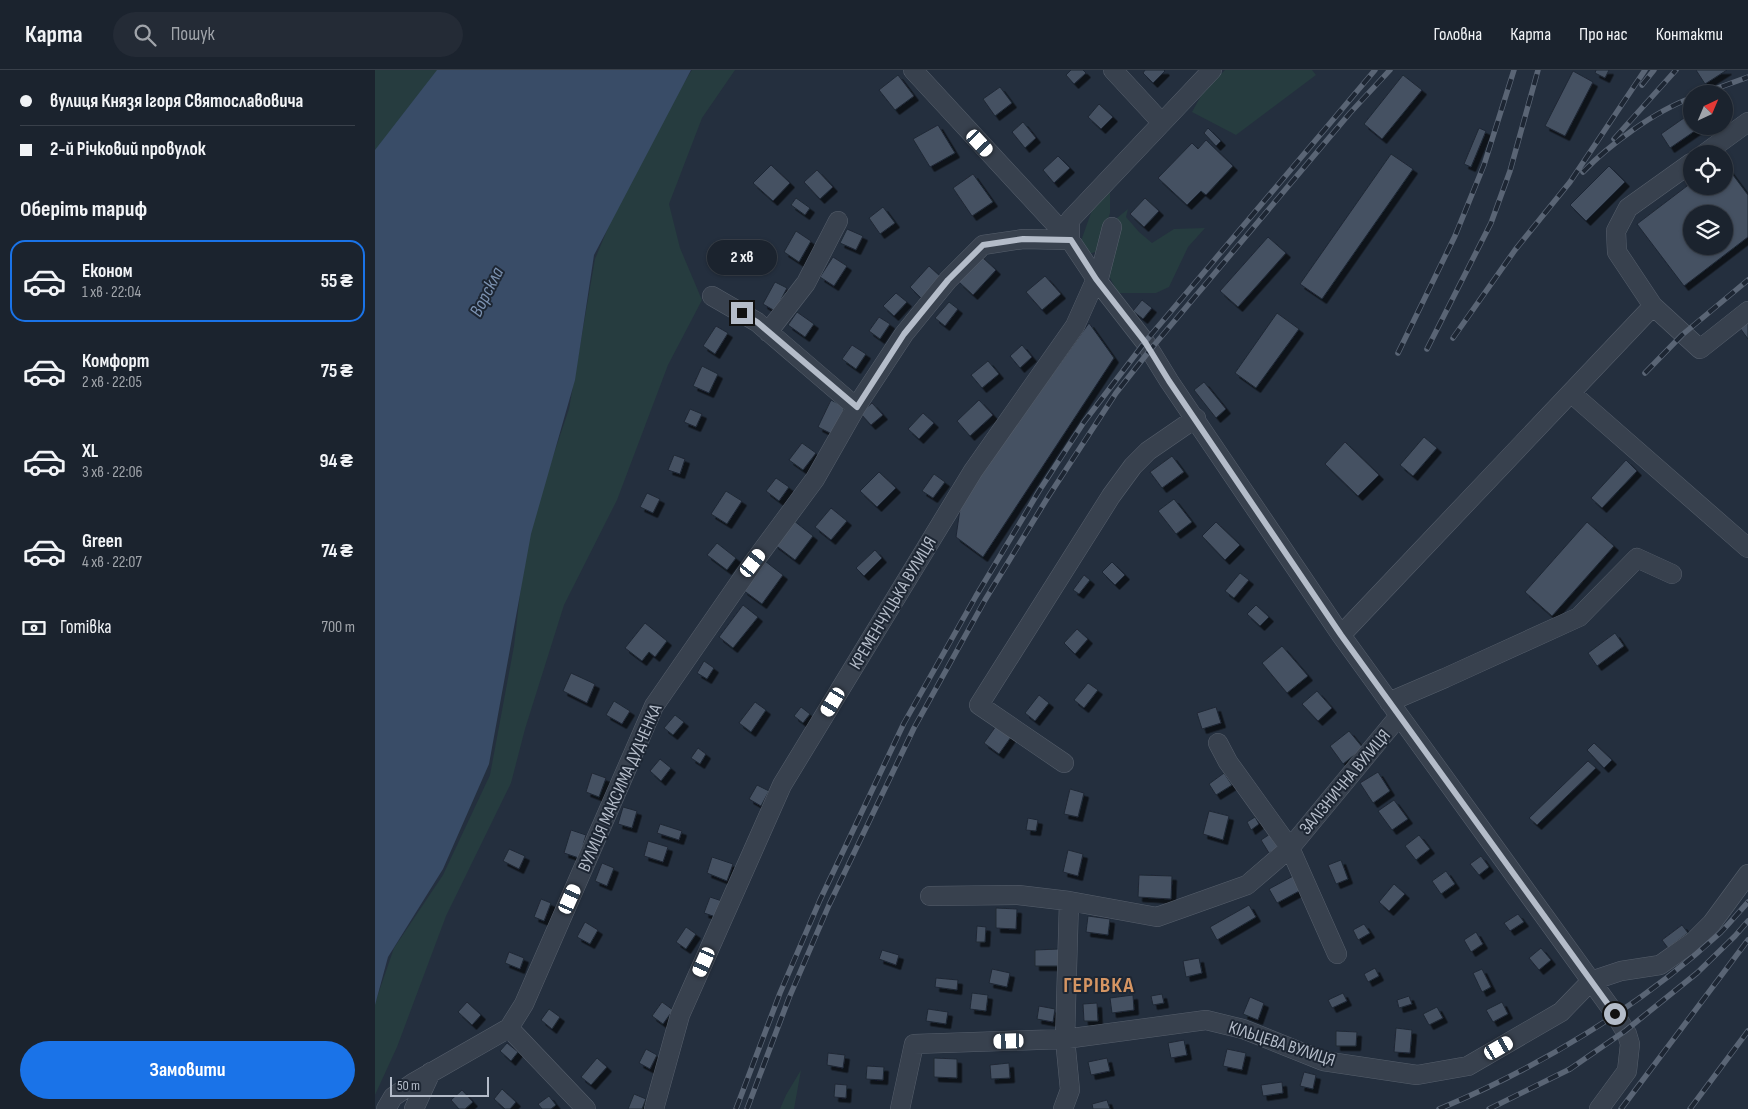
<!DOCTYPE html>
<html lang="uk">
<meta charset="utf-8">
<style>
:root{--surface:#1b232e;--page:#242b36;--text:#f1f3f6;--muted:#a0a4aa;--line:#39404a;--accent:#1a73e8}
body{margin:0;font-family:"Sofia Sans Condensed",sans-serif;background:var(--page);color:var(--text);height:100vh;display:flex;flex-direction:column;font-size:19px;white-space:nowrap}
*{box-sizing:border-box;margin:0}
p{font-size:16px;color:var(--muted)}
.icon{flex:none;width:28px;height:28px;fill:none;stroke:currentColor;stroke-width:2;stroke-linecap:round;stroke-linejoin:round}
.map{position:relative;flex:1;overflow:hidden}
.details{display:flex;flex-direction:column;background:var(--surface);width:375px}
.details>*{flex:none}
.hud{display:grid;align-content:center;height:110px;padding:0 20px;background:var(--surface)}
.needle{width:32px;rotate:44deg}
.controls{position:absolute;left:1308px;top:15px;display:grid;gap:10px}
.controls a{display:grid;place-items:center;width:50px;height:50px;border-radius:50%;background:var(--surface);box-shadow:0 1px 4px #0004,0 0 0 1px var(--line);font-size:25px}
.scale{position:absolute;left:15px;bottom:12px;width:99px;box-sizing:border-box;padding-left:5px;border:2px solid #b4bcc9;border-top:0;font-size:14px;line-height:18px;white-space:nowrap;color:#b4bcc9;-webkit-text-stroke:4px #1d2633;paint-order:stroke}
.end{position:absolute;width:22px;height:22px;margin:-11px;border:6px solid #b4bcc9;background:#111;box-shadow:0 0 0 2px #111}
.from{border-radius:50%}
.bubble{position:absolute;height:35px;border-radius:18px;background:var(--surface);box-shadow:0 1px 4px #0004,0 0 0 1px var(--line);font-size:16px;font-weight:700;line-height:35px;text-align:center}
.car{position:absolute;width:15px;height:30px;margin:-15px -8px;border-radius:6px;box-shadow:0 0 4px 1px #0007;background:linear-gradient(#fff 24%,#345 0 40%,#fff 0 76%,#345 0 86%,#fff 0)}
.hud b{display:flex;align-items:center;gap:18px;height:48px;font-size:19px}
.hud b+b{border-top:1px solid var(--line)}
.hud i{width:12px;height:12px;background:var(--text)}
ul{padding:0;list-style:none}
li{display:flex;align-items:center;gap:15px;height:82px;margin:0 10px 8px;padding:0 10px;border:2px solid transparent;border-radius:15px}
li div{flex:1}
li b{display:block;font-size:19px}
li em{font-style:normal;font-weight:700}
li.active{border-color:var(--accent)}
li>.icon{width:45px;height:45px;stroke-width:1.5}
h2{padding:0 20px;font-size:22px;line-height:60px}
.pay{display:flex;align-items:center;gap:12px;height:55px;padding:0 20px;font-size:19px}
.pay p{margin-inline-start:auto}
.cta{display:flex;gap:10px;margin-top:auto;padding:10px 20px}
.cta a{flex:1;height:58px;border-radius:30px;background:var(--accent);color:#fff;font-size:20px;font-weight:700;line-height:58px;text-align:center}
header{display:flex;align-items:center;gap:30px;box-sizing:border-box;height:70px;padding:0 25px;background:var(--surface);border-bottom:1px solid var(--line)}
header strong{font-size:24px}
nav{display:flex;gap:28px;margin-inline-start:auto;font-size:18px}
.search{width:350px;height:45px;background:var(--page);display:flex;align-items:center;gap:12px;box-sizing:border-box;padding:0 18px;border-radius:28px;color:var(--muted);font-size:19px}
main{display:flex;flex:1;min-height:0}
.map>svg:first-child{display:block}
.green{fill:#263c3f}
.water{fill:#394c67}
.building{fill:#455162;stroke:#1f2835;fill-rule:evenodd;filter:url(#shadow)}
.lines{fill:none;stroke-linecap:round;stroke-linejoin:round}
.minor-casing{stroke:#565f6c;stroke-width:20}
.minor{stroke:#38414e;stroke-width:19}
.rail-casing{stroke:#5a6575;stroke-width:5.5}
.rail{stroke:#1d2633;stroke-width:4;stroke-dasharray:11;stroke-linecap:butt}
.route{stroke:#b4bcc9;stroke-width:6}
.labels{text-anchor:middle;dominant-baseline:central;stroke-width:4;stroke-linejoin:round;paint-order:stroke}
.street-label{font-size:18px;fill:#b4bcc9;stroke:#1d2633}
.water-label{font-size:19px;font-style:italic;fill:#7c92b1;stroke:#1d2633}
.district-label{font-size:22px;font-weight:bold;letter-spacing:1px;fill:#d59563;stroke:#1d2633}
</style>
<header>
<strong>Карта</strong>
<div class="search"><svg class="icon" aria-label="search" viewBox="0 0 24 24"><circle cx="10" cy="10" r="6"/><path d="M15 15l6 6"/></svg>Пошук</div>
<nav><a>Головна</a><a>Карта</a><a>Про нас</a><a>Контакти</a></nav>
</header>
<main>
<section class="details">
<div class="hud">
<b><i class="from"></i>вулиця Князя Ігоря Святославовича</b>
<b><i></i>2-й Річковий провулок</b>
</div>
<h2>Оберіть тариф</h2>
<ul>
<li class="active"><svg class="icon" aria-label="car" viewBox="0 0 24 24"><path d="M5 17H2v-5l4-1 3-4h7l3 4 3 1v5h-3M9 17h6M6 11h13"/><circle cx="7" cy="17" r="2"/><circle cx="17" cy="17" r="2"/></svg><div><b>Економ</b><p>1 хв · 22:04</p></div><em>55 ₴</em></li>
<li><svg class="icon" aria-label="car" viewBox="0 0 24 24"><path d="M5 17H2v-5l4-1 3-4h7l3 4 3 1v5h-3M9 17h6M6 11h13"/><circle cx="7" cy="17" r="2"/><circle cx="17" cy="17" r="2"/></svg><div><b>Комфорт</b><p>2 хв · 22:05</p></div><em>75 ₴</em></li>
<li><svg class="icon" aria-label="car" viewBox="0 0 24 24"><path d="M5 17H2v-5l4-1 3-4h7l3 4 3 1v5h-3M9 17h6M6 11h13"/><circle cx="7" cy="17" r="2"/><circle cx="17" cy="17" r="2"/></svg><div><b>XL</b><p>3 хв · 22:06</p></div><em>94 ₴</em></li>
<li><svg class="icon" aria-label="car" viewBox="0 0 24 24"><path d="M5 17H2v-5l4-1 3-4h7l3 4 3 1v5h-3M9 17h6M6 11h13"/><circle cx="7" cy="17" r="2"/><circle cx="17" cy="17" r="2"/></svg><div><b>Green</b><p>4 хв · 22:07</p></div><em>74 ₴</em></li>
</ul>
<div class="pay"><svg class="icon" aria-label="cash" viewBox="0 0 24 24"><path d="M3 7h18v10H3z"/><circle cx="12" cy="12" r="2"/></svg>Готівка<p>700 m</p></div>
<div class="cta"><a>Замовити</a></div>
</section>
<div class="map">
<svg width="1373" height="1039" viewBox="0 0 1373 1039">
<defs>
<filter id="shadow"><feDropShadow dx="4.5" dy="4.5" stdDeviation="0" flood-color="#0009"/></filter>
</defs>
<rect width="100%" height="100%" fill="#242f3e"/>
<path class="green" d="M0,0H65L0,89Z
M317,0H360L327,48L294,134L305,178L327,230L293,295L242,430L189,535L150,659L136,713L71,846L22,977L0,1025V933L19,878L68,805L115,705L139,576L152,463L194,339L220,189L265,81Z
M850,0H937L941,5L861,65L817,42L827,24Z
M735,117V143L723,181L711,185L706,171L717,140Z
M753,139L751,147L764,162L777,173L799,159L830,158L813,177L794,217L781,223H743L732,202L742,148Z
M426,1000L419,1039H405L411,1025Z"/>
<path class="water" d="M62,0H316L219,185L200,310L156,464L114,694L68,799L13,887L0,935V80Z"/>
<path class="building" d="M696,0H708L711,3L699,14L691,5Z
M770,0H789L790,1L778,13L768,3Z
M1221,0H1234L1230,8L1220,3Z
M1321,0H1352L1330,14Z
M1198,1L1218,12L1190,66L1170,56Z
M523,5L539,26L520,40L504,20Z
M1028,5L1047,20L1007,69L989,54Z
M625,17L637,33L620,46L608,29Z
M724,34L738,47L726,59L713,47Z
M1316,43V56H1327L1295,78L1286,64Z
M648,52L661,68L650,78L637,62Z
M563,55L580,83L555,97L538,69Z
M833,58L846,71L841,76L829,63Z
M1104,58L1111,61L1096,97L1089,94Z
M831,70L858,96L831,125L826,121L812,135L783,108L817,73L823,79Z
M1016,84L1038,99L947,229L925,214Z
M683,86L695,98L679,113L668,100Z
M1349,93L1373,125V167L1309,216L1262,154L1316,113V116H1349ZM1316,144H1349V176H1316Z
M396,95L415,113L398,131L378,113Z
M1234,96L1250,112L1211,151L1195,135Z
M442,100L458,117L445,129L429,112Z
M598,104L618,132L597,146L578,118Z
M421,128L435,138L430,145L416,135Z
M770,128L784,141L769,157L755,144Z
M508,137L520,153L505,164L494,148Z
M472,159L488,166L481,180L465,173Z
M421,161L436,171L424,192L409,182Z
M893,167L911,183L863,237L845,221Z
M458,187L472,196L459,216L445,207Z
M607,187L621,200L598,225L584,212Z
M554,196L566,207L546,228L535,217Z
M670,206L686,224L667,240L651,222Z
M400,212L412,218L400,241L388,234Z
M521,223L532,232L519,246L508,236Z
M767,230L777,238L768,249L758,241Z
M574,232L583,239L570,256L560,248Z
M422,242L439,254L430,267L413,255Z
M902,243L924,259L881,318L860,303Z
M504,247L515,254L505,269L494,261Z
M1373,252V269L1365,258Z
M714,253L739,288L608,487L581,467L586,432Z
M341,256L353,263L340,284L328,276Z
M477,275L491,284L481,299L467,289Z
M647,275L657,287L645,298L635,286Z
M613,291L624,304L607,318L596,305Z
M327,296L343,304L334,323L318,316Z
M829,312L851,339L841,348L819,320Z
M456,330L470,337L457,364L443,357Z
M604,330L618,345L595,366L582,351Z
M497,333L508,345L496,355L485,343Z
M315,339L327,344L321,357L309,352Z
M548,343L559,353L544,369L533,359Z
M1049,367L1062,378L1038,406L1025,395Z
M970,372L1004,405L983,426L950,394Z
M427,373L441,383L428,400L414,390Z
M299,385L310,389L305,404L293,400Z
M797,386L809,402L787,418L775,402Z
M1251,390L1262,401L1227,438L1216,428Z
M504,402L521,418L502,437L485,421Z
M559,404L570,412L558,428L547,421Z
M401,408L414,417L404,431L391,421Z
M351,421L367,431L352,454L336,444Z
M272,423L285,429L278,443L265,437Z
M799,429L817,452L801,464L783,441Z
M456,438L472,451L456,470L440,457Z
M418,450L438,466L420,490L399,474Z
M841,452L865,475L850,490L827,466Z
M1212,452L1239,476L1177,546L1150,522Z
M342,473L361,488L352,500L332,485Z
M500,480L507,488L489,506L481,498Z
M390,491L408,505L387,534L368,520Z
M737,492L750,505L740,515L727,502Z
M865,503L874,510L859,528L850,521Z
M709,505L715,510L704,524L698,520Z
M368,535L383,547L358,578L344,567Z
M881,535L894,547L885,556L872,544Z
M270,553L292,571L280,587L274,582L267,591L250,578Z
M702,559L713,569L700,584L689,573Z
M1240,563L1249,576L1222,596L1213,583Z
M907,576L933,606L912,623L887,593Z
M329,591L339,598L332,609L322,603Z
M196,603L220,614L212,633L188,621Z
M713,613L723,620L709,638L699,630Z
M942,621L957,638L943,651L927,634Z
M664,625L674,633L660,651L650,643Z
M239,631L255,641L247,654L231,645Z
M380,632L391,640L376,662L364,653Z
M426,637L435,644L428,653L419,646Z
M841,637L846,653L827,659L822,643Z
M300,645L309,652L298,665L289,658Z
M621,656L636,667L624,684L609,673Z
M974,661L988,678L968,694L955,676Z
M1219,673L1237,690L1229,698L1212,680Z
M323,678L331,684L325,694L316,688Z
M285,689L296,698L286,711L275,701Z
M1213,691L1221,698L1162,755L1154,748Z
M1003,702L1015,721L998,733L985,713Z
M217,703L231,708L224,727L211,722Z
M849,703L857,715L841,725L834,714Z
M382,715L394,721L386,736L374,729Z
M695,719L709,723L703,747L689,744Z
M1019,730L1033,749L1017,760L1003,741Z
M248,737L262,741L257,758L243,754Z
M834,741L854,746L848,770L828,764Z
M880,747L884,754L876,760L872,752Z
M653,748L663,750L661,761L651,760Z
M285,754L307,761L304,770L282,763Z
M196,760L211,765L204,788L189,783Z
M895,764L904,777L894,783L886,770Z
M1044,765L1055,779L1041,790L1030,776Z
M273,771L293,777L288,792L269,786Z
M134,779L150,786L144,799L128,791Z
M693,780L708,784L703,806L688,802Z
M1106,786L1114,797L1104,805L1095,794Z
M337,787L358,794L352,811L332,803Z
M966,790L973,809L961,814L953,795Z
M227,793L239,798L232,816L220,811Z
M1071,801L1080,814L1066,824L1057,811Z
M764,805L797,806L796,829L763,827Z
M920,805L928,819L902,833L894,819Z
M1019,814L1030,824L1014,841L1004,832Z
M335,827L347,831L341,847L329,843Z
M166,829L176,833L169,851L159,847Z
M874,835L881,847L842,870L835,857Z
M621,838L642,839L641,859L621,858Z
M1143,844L1149,852L1135,861L1129,853Z
M713,846L735,849L733,865L711,862Z
M210,852L223,860L215,874L202,867Z
M989,854L995,863L983,870L978,860Z
M1307,855L1313,863L1293,878L1287,870Z
M602,856L611,857L610,872H601Z
M311,857L321,864L311,879L301,872Z
M1101,862L1108,874L1096,882L1089,870Z
M1166,878L1176,890L1164,900L1154,888Z
M684,879V896H660V880Z
M507,880L524,885L521,895L504,889Z
M134,882L149,888L145,899L130,893Z
M824,888L827,903L811,907L808,891Z
M1000,898L1004,906L993,912L989,904Z
M617,899L635,903L632,917L614,913Z
M1107,899L1116,917L1107,922L1098,903Z
M561,908L583,910L582,920L560,917Z
M597,923L613,925L611,941L595,939Z
M968,923L972,931L957,938L953,930Z
M787,924L789,933L778,935L776,926Z
M758,925L759,940L737,943L735,928Z
M1034,926L1037,934L1024,938L1022,930Z
M875,927L889,933L883,950L868,944Z
M92,932L106,945L97,955L83,942Z
M287,932L298,940L288,954L277,946Z
M1127,932L1133,944L1118,952L1111,940Z
M722,933L723,951H709L708,934Z
M664,936L680,939L678,952L662,949Z
M1062,937L1068,948L1054,955L1048,944Z
M174,939L185,947L177,959L166,950Z
M553,939L573,942L571,954L551,951Z
M1021,958L1037,960L1035,983L1019,982Z
M961,961L982,962L981,976H961Z
M809,970L812,985L796,988L793,973Z
M132,973L143,982L136,991L125,981Z
M271,979L282,985L275,999L264,993Z
M852,979L871,983L867,1000L848,996Z
M453,983L470,985L468,998L452,995Z
M222,988L232,997L216,1015L206,1007Z
M559,988L582,989V1008L559,1007Z
M732,988L735,1001L716,1005L713,992Z
M634,993L635,1008L616,1009L615,995Z
M492,996L509,997L508,1010L491,1009Z
M929,1002L941,1005L938,1019L925,1016Z
M907,1012L908,1023L888,1026L886,1015Z
M460,1014L472,1015L471,1028L459,1027Z
M127,1019L141,1032L135,1039H130L119,1029Z
M87,1020L98,1032L90,1039H84L76,1030Z
M259,1024L271,1029L267,1039H253Z
M174,1026L181,1035L176,1039H167L163,1034Z
M732,1030L735,1039H718L717,1034Z"/>
<g class="lines">
<g class="minor-casing">
<path id="minor" d="M538,0L695,170
M738,0L787,53
M837,0L695,150V170L721,209L770,272L794,311L966,565L1240,944L1252,964L1255,974L1252,1001L1224,1039
M1329,84L1373,52
M723,212L737,157
M337,226L382,252L481,337
M1278,236L1325,279L1373,241
M393,262L431,213L463,151
M1196,323L1373,478
M966,565L1278,236L1242,182L1241,161L1253,138L1316,93
M1014,632L1070,608L1204,547L1262,488L1297,504
M843,673L853,692L915,778L962,884
M689,693L604,635L736,426L758,396L773,381L821,348
M555,826L643,825L694,831L782,847L872,815L915,778L1024,646
M134,958L211,1039
M11,1039L18,1027L38,1013L134,958L149,934L279,636L378,493L440,409L481,337L529,264L573,210L608,175L648,169L695,170
M39,1039L56,1002
M279,1039L305,945L407,715L598,401L700,256L721,209
M525,1039L539,974L690,969L831,950L868,959L948,991L1042,1005L1093,996L1186,942L1216,911L1246,901L1285,895L1319,871L1337,853L1373,804
M688,1039L695,1020L690,969L694,831"/>
</g>
<use href="#minor" class="minor"/>
<g class="rail-casing">
<path id="rail" d="M1267,15L1279,0
M1326,24L1373,7
M1239,69L1301,0
M1208,102C1234,75 1280,41 1316,28
M1078,268L1140,180L1195,112L1270,0
M1052,279L1116,153L1135,101L1163,0
M1023,283L1080,166L1109,95L1139,0
M1270,303L1307,265L1373,210
M361,1039L405,923L445,830L529,653L601,526L664,421L709,352L770,272L1000,0
M372,1039L414,928L454,835L539,658L610,530L673,427L741,323L775,280L975,43L1015,0
M1064,1039C1165,997 1264,937 1345,863C1355,853 1364,842 1373,832
M1114,1039L1195,999L1250,961L1322,903L1360,866L1373,851
M1246,1039L1373,870
M1315,1039L1373,961"/>
</g>
<use href="#rail" class="rail"/>
</g>
<g class="lines">
<path class="route" d="M367,243L382,252L482,337L529,264L573,210L608,175L648,169L696,170L721,209L770,272L794,311L966,565L1240,944"/>
</g>
<g class="labels">
<g class="street-label">
<text transform="translate(518 533) rotate(-59)">КРЕМЕНЧУЦЬКА ВУЛИЦЯ</text>
<text transform="translate(970 712) rotate(-50)">ЗАЛІЗНИЧНА ВУЛИЦЯ</text>
<text transform="translate(245 718) rotate(-66)">ВУЛИЦЯ МАКСИМА ДУДЧЕНКА</text>
<text transform="translate(907 974) rotate(18)">КІЛЬЦЕВА ВУЛИЦЯ</text>
</g>
<g class="water-label">
<text transform="translate(112 222) rotate(-63)">Ворскла</text>
</g>
<g class="district-label">
<text x="724" y="915">ГЕРІВКА</text>
</g>
</g>
</svg>
<div class="controls">
<a><svg class="needle" viewBox="-14 -14 28 28"><path d="M0-13l5 13h-10z" fill="#e53935"/><path d="M0 13l5-13h-10z" fill="#a0a4aa"/></svg></a>
<a><svg class="icon" aria-label="locate" viewBox="0 0 24 24"><circle cx="12" cy="12" r="6"/><path d="M12 2v4M12 18v4M2 12h4M18 12h4"/></svg></a>
<a><svg class="icon" aria-label="layers" viewBox="0 0 24 24"><path d="M12 4l9 5-9 5-9-5zM3 14l9 5 9-5"/></svg></a>
</div>
<div class="scale">50 m</div>
<i class="end from" style="left:1240px;top:944px"></i>
<i class="end" style="left:367px;top:243px"></i>
<div class="bubble" style="left:332px;top:170px;width:70px">2 хв</div>
<i class="car" style="left:605px;top:73px;rotate:137deg"></i>
<i class="car" style="left:378px;top:493px;rotate:37deg"></i>
<i class="car" style="left:458px;top:632px;rotate:211deg"></i>
<i class="car" style="left:195px;top:829px;rotate:24deg"></i>
<i class="car" style="left:329px;top:892px;rotate:204deg"></i>
<i class="car" style="left:634px;top:971px;rotate:268deg"></i>
<i class="car" style="left:1124px;top:978px;rotate:60deg"></i>
</div>
</main>
